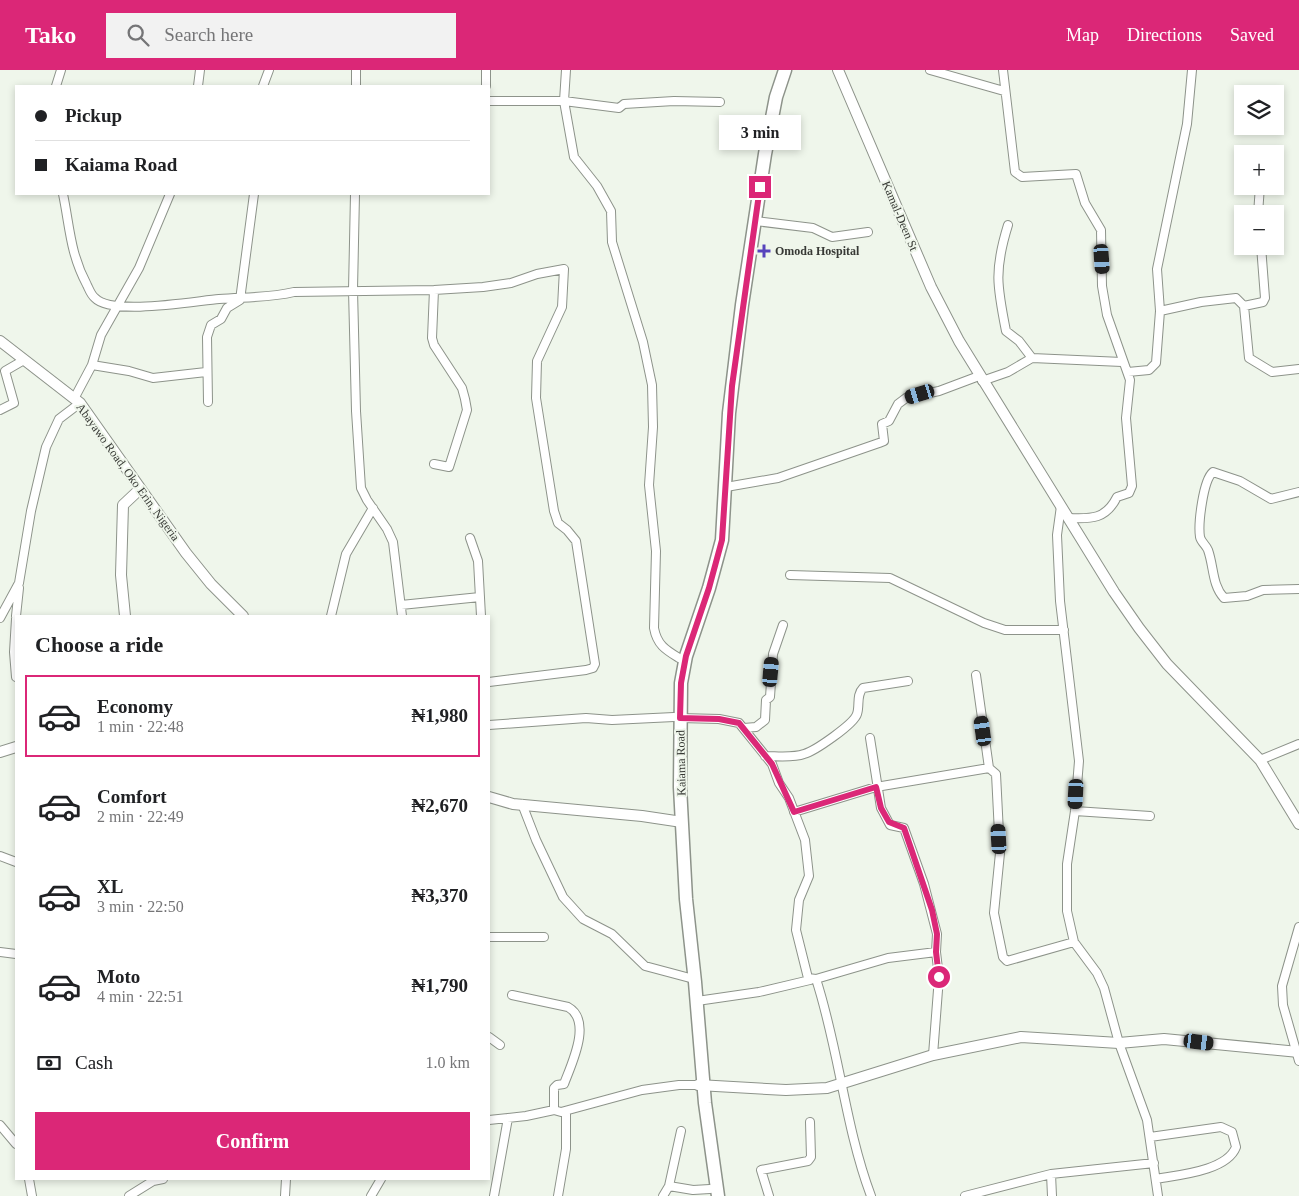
<!DOCTYPE html>
<meta charset="utf-8">
<style>
:root{--surface:#fff;--page:#f2f2f2;--text:#202124;--muted:#757577;--line:#e0e0e0;--accent:#db2777}
body{margin:0;font-family:"Times New Roman",serif;background:var(--page);color:var(--text);height:100vh;display:flex;flex-direction:column;font-size:19px;white-space:nowrap}
*{box-sizing:border-box;margin:0}
p{font-size:16px;color:var(--muted)}
.icon{flex:none;width:28px;height:28px;fill:none;stroke:currentColor;stroke-width:2;stroke-linecap:round;stroke-linejoin:round}
.map{position:relative;flex:1;overflow:hidden}
.side{position:absolute;left:15px;top:545px;width:475px;height:565px;display:flex;flex-direction:column;background:var(--surface);border-radius:0px;box-shadow:0 2px 8px #0003}
.side>*{flex:none}
.top-card{position:absolute;left:15px;top:15px;width:475px;height:110px;border-radius:0px;box-shadow:0 2px 8px #0003;display:grid;align-content:center;height:110px;padding:0 20px;background:var(--surface)}
.fabs{position:absolute;left:1234px;top:15px;display:grid;gap:10px}
.fabs a{display:grid;place-items:center;width:50px;height:50px;border-radius:0px;background:var(--surface);box-shadow:0 2px 8px #0003;font-size:25px}
.end{position:absolute;width:22px;height:22px;margin:-11px;border:6px solid #db2777;background:#fff;box-shadow:0 0 0 2px #fff}
.from{border-radius:50%}
.bubble{position:absolute;height:35px;border-radius:0px;background:var(--surface);box-shadow:0 2px 8px #0003;font-size:16px;font-weight:800;line-height:35px;text-align:center}
.car{position:absolute;width:15px;height:30px;margin:-15px -8px;border-radius:6px;box-shadow:0 0 4px 1px #0007;background:linear-gradient(#222 24%,#8ab4d8 0 40%,#222 0 76%,#8ab4d8 0 86%,#222 0)}
.top-card b{display:flex;align-items:center;gap:18px;height:48px;font-size:19px}
.top-card b+b{border-top:1px solid var(--line)}
.top-card i{width:12px;height:12px;background:var(--text)}
ul{padding:0;list-style:none}
li{display:flex;align-items:center;gap:15px;height:82px;margin:0 10px 8px;padding:0 10px;border:2px solid transparent;border-radius:0px}
li div{flex:1}
li b{display:block;font-size:19px}
li em{font-style:normal;font-weight:800}
li.active{border-color:var(--accent)}
li>.icon{width:45px;height:45px;stroke-width:1.5}
h2{padding:0 20px;font-size:22px;line-height:60px}
.pay{display:flex;align-items:center;gap:12px;height:55px;padding:0 20px;font-size:19px}
.pay p{margin-inline-start:auto}
.button{display:flex;gap:10px;margin-top:auto;padding:10px 20px}
.button a{flex:1;height:58px;border-radius:0px;background:var(--accent);color:#fff;font-size:20px;font-weight:800;line-height:58px;text-align:center}
header{display:flex;align-items:center;gap:30px;box-sizing:border-box;height:70px;padding:0 25px;background:var(--accent);color:#fff}
header strong{font-size:24px}
nav{display:flex;gap:28px;margin-inline-start:auto;font-size:18px}
.search{width:350px;height:45px;background:var(--page);display:flex;align-items:center;gap:12px;box-sizing:border-box;padding:0 18px;border-radius:0px;color:var(--muted);font-size:19px}
.map>svg:first-child{display:block}
.lines{fill:none;stroke-linecap:round;stroke-linejoin:round}
.minor-casing{stroke:#8d938a;stroke-width:10}
.tertiary-casing{stroke:#8d938a;stroke-width:12}
.trunk-casing{stroke:#8d938a;stroke-width:15}
.minor{stroke:#fff;stroke-width:8}
.tertiary{stroke:#fff;stroke-width:10}
.trunk{stroke:#fff;stroke-width:12}
.route{stroke:#db2777;stroke-width:6}
.poi-dot{fill:#5744bc;stroke:#eff6eb;stroke-width:2}
.labels{text-anchor:middle;dominant-baseline:central;stroke-width:4;stroke-linejoin:round;paint-order:stroke}
.street-label{font-size:12px;fill:#373935;stroke:#eff6eb}
.poi-label{font-size:12px;font-weight:bold;fill:#373935;stroke:#eff6eb;text-anchor:start}
</style>
<header>
<strong>Tako</strong>
<div class="search"><svg class="icon" aria-label="search" viewBox="0 0 24 24"><circle cx="10" cy="10" r="6"/><path d="M15 15l6 6"/></svg>Search here</div>
<nav><a>Map</a><a>Directions</a><a>Saved</a></nav>
</header>
<div class="map">
<svg width="1299" height="1126" viewBox="0 0 1299 1126">
<rect width="100%" height="100%" fill="#eff6eb"/>
<g class="lines">
<g class="minor-casing">
<path id="minor" d="M356,0V16
M566,0L564,31L574,87L597,116L611,141L612,172L643,272L652,315L653,357L649,415L656,481L654,558C657,575 666,580 679,588
M930,0L1004,21
M1003,0L1015,102L1022,107L1076,104L1085,133L1101,160L1102,216L1107,245L1130,310L1126,348L1132,416L1129,423L1117,427C1106,449 1092,449 1069,448
M56,16L61,0
M198,16L200,0
M263,16L269,0
M486,16V0
M489,31H564L619,38L624,34L674,31L720,32
M1264,84L1267,80
M63,124C70,158 70,183 87,215C89,219 91,225 95,228C112,246 195,231 219,229C244,227 269,228 294,222L434,220L483,217L511,213L537,204L564,199L562,237L537,291L536,328L554,441L558,453L567,460L576,471L595,594L593,598L586,600L489,612
M355,124L353,220L356,341L361,418L367,430L387,459L393,472L402,546
M1258,144L1260,116
M755,151L813,158L832,167L868,162
M1008,155C994,200 997,216 1006,261L1019,271L1032,288L1122,292
M1244,236L1263,232L1265,228L1261,176
M1160,241L1201,232L1236,228L1244,236L1249,288L1272,302L1299,299
M92,295L129,301L153,308L206,302
M1128,302L1149,300L1156,293L1160,241L1157,199L1187,54L1192,0
M982,311L1008,302L1032,288
M75,327L92,295L101,265L139,198L170,124
M208,332L207,267L211,255L221,249L227,238L240,230L254,124
M0,340L14,333L5,301L24,290
M434,394L449,397L467,340L465,329L462,318L434,275L432,268L434,220
M726,417L778,408L879,373L884,371L882,354L889,351L898,334L906,328L939,321L979,306
M1299,422L1271,429L1240,411L1213,402C1203,410 1198,454 1200,467C1201,472 1206,475 1208,480C1214,497 1212,515 1224,528L1247,526L1263,520L1299,519
M1061,436L1057,465L1060,531L1079,691L1075,741L1067,794V841L1074,872L1097,903L1104,918L1119,973L1147,1050L1158,1126
M470,468L478,491L481,546
M790,505L890,508L984,553L1005,560H1064
M401,535L480,527
M16,546L19,518
M331,546L346,484L373,438
M0,548L19,513L31,441L46,377L59,349L80,333
M16,549L14,582L16,607
M976,605L989,698
M680,648L719,649L739,653L772,694L779,713L789,728L805,770L809,806L799,830L796,860L808,908L816,909L888,888L936,882
M489,655L586,648L612,650L674,647
M744,658L756,657L765,650L766,630L770,627L773,584L783,555
M870,668L881,738L890,755L904,758L924,814L937,864L936,882L939,907L933,985
M765,686C777,686 793,688 804,684C815,681 854,654 857,644C860,636 856,625 863,618L908,611
M1260,690L1299,674
M522,734L536,770L563,827L583,849L612,864L645,896L690,908
M1075,741L1150,746
M794,742L876,717L989,698L996,704L1000,783L994,843L1003,887L1007,891L1074,872
M0,786L16,792
M1299,857L1282,916L1283,935L1299,991
M489,867H544
M0,882L16,884
M816,909C839,979 845,1057 871,1126
M512,925L568,937C593,951 571,995 564,1014L557,1015L554,1018V1040
M697,931L759,922L810,910
M489,967L500,975
M489,1050L526,1046L554,1040L561,1042L642,1020L679,1015H698
M0,1055L16,1074
M1150,1067L1221,1057L1232,1062L1236,1077C1227,1101 1178,1105 1156,1109
M1051,1104L1052,1126
M29,1109L32,1126
M669,1116L693,1120L710,1119
M129,1126L153,1111L163,1109
M285,1126L286,1109
M371,1126L381,1109
M494,1126L508,1048
M558,1126L566,1079V1041
M663,1126L669,1116L681,1061
M769,1126L761,1100L808,1091L811,1087L810,1052
M965,1126L1051,1104L1154,1093"/>
</g>
<g class="tertiary-casing">
<path id="tertiary" d="M838,0L931,217L959,271L1114,522L1139,558L1167,594L1260,690L1299,754
M0,271L80,333L186,483L211,514L243,546
M125,546L121,505L123,435L140,419
M0,682L16,677
M489,727L513,734L642,746L682,752
M698,1015L786,1020L827,1018L933,985L1021,967L1119,973L1164,969L1299,982"/>
</g>
<g class="trunk-casing">
<path id="trunk" d="M718,1126L705,1033L695,912L686,829L680,717L681,613L686,586L709,518L722,470L729,343L742,235L765,84L776,27L785,0"/>
</g>
<use href="#minor" class="minor"/>
<use href="#tertiary" class="tertiary"/>
<use href="#trunk" class="trunk"/>
</g>
<g class="lines">
<path class="route" d="M760,117L732,316L722,470L709,518L686,586L681,613L680,648L719,649L739,653L772,694L794,742L876,717L881,738L889,752L904,758L932,840L937,864L936,882L939,907"/>
</g>
<path class="poi-dot" d="M761.5 173.5h5v5h5v5h-5v5h-5v-5h-5v-5h5z"/>
<g class="labels">
<g class="street-label">
<text transform="translate(900 146) rotate(67)">Kamal-Deen St</text>
<text transform="translate(128 402) rotate(54)">Abayawo Road, Oko Erin, Nigeria</text>
<text transform="translate(681 693) rotate(-91)">Kaiama Road</text>
</g>
<g class="poi-label">
<text x="775" y="181">Omoda Hospital</text>
</g>
</g>
</svg>
<div class="fabs">
<a><svg class="icon" aria-label="layers" viewBox="0 0 24 24"><path d="M12 4l9 5-9 5-9-5zM3 14l9 5 9-5"/></svg></a>
<a>+</a>
<a>−</a>
</div>
<i class="end from" style="left:939px;top:907px"></i>
<i class="end" style="left:760px;top:117px"></i>
<div class="bubble" style="left:719px;top:45px;width:82px">3 min</div>
<i class="car" style="left:1102px;top:189px;rotate:176deg"></i>
<i class="car" style="left:920px;top:324px;rotate:253deg"></i>
<i class="car" style="left:771px;top:602px;rotate:5deg"></i>
<i class="car" style="left:983px;top:661px;rotate:352deg"></i>
<i class="car" style="left:1076px;top:724px;rotate:183deg"></i>
<i class="car" style="left:999px;top:769px;rotate:357deg"></i>
<i class="car" style="left:1199px;top:972px;rotate:97deg"></i>
<div class="top-card">
<b><i class="from"></i>Pickup</b>
<b><i></i>Kaiama Road</b>
</div>
<section class="side">
<h2>Choose a ride</h2>
<ul>
<li class="active"><svg class="icon" aria-label="car" viewBox="0 0 24 24"><path d="M5 17H2v-5l4-1 3-4h7l3 4 3 1v5h-3M9 17h6M6 11h13"/><circle cx="7" cy="17" r="2"/><circle cx="17" cy="17" r="2"/></svg><div><b>Economy</b><p>1 min · 22:48</p></div><em>₦1,980</em></li>
<li><svg class="icon" aria-label="car" viewBox="0 0 24 24"><path d="M5 17H2v-5l4-1 3-4h7l3 4 3 1v5h-3M9 17h6M6 11h13"/><circle cx="7" cy="17" r="2"/><circle cx="17" cy="17" r="2"/></svg><div><b>Comfort</b><p>2 min · 22:49</p></div><em>₦2,670</em></li>
<li><svg class="icon" aria-label="car" viewBox="0 0 24 24"><path d="M5 17H2v-5l4-1 3-4h7l3 4 3 1v5h-3M9 17h6M6 11h13"/><circle cx="7" cy="17" r="2"/><circle cx="17" cy="17" r="2"/></svg><div><b>XL</b><p>3 min · 22:50</p></div><em>₦3,370</em></li>
<li><svg class="icon" aria-label="car" viewBox="0 0 24 24"><path d="M5 17H2v-5l4-1 3-4h7l3 4 3 1v5h-3M9 17h6M6 11h13"/><circle cx="7" cy="17" r="2"/><circle cx="17" cy="17" r="2"/></svg><div><b>Moto</b><p>4 min · 22:51</p></div><em>₦1,790</em></li>
</ul>
<div class="pay"><svg class="icon" aria-label="cash" viewBox="0 0 24 24"><path d="M3 7h18v10H3z"/><circle cx="12" cy="12" r="2"/></svg>Cash<p>1.0 km</p></div>
<div class="button"><a>Confirm</a></div>
</section>
</div>
